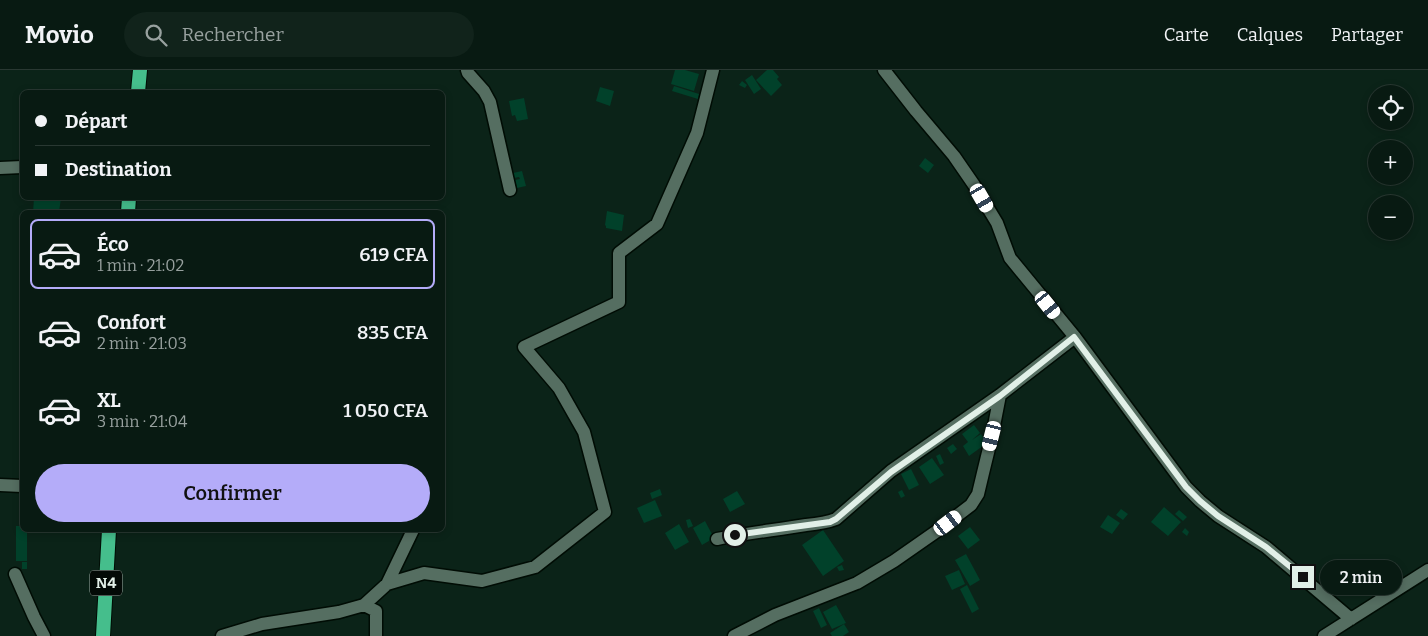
<!DOCTYPE html>
<html lang="fr">
<meta charset="utf-8">
<style>
:root{--surface:#081a12;--page:#11231b;--text:#f1f3f6;--muted:#98a19f;--line:#293832;--accent:#b4acf9}
body{margin:0;font-family:Bitter,serif;background:var(--page);color:var(--text);height:100vh;display:flex;flex-direction:column;font-size:19px;white-space:nowrap}
*{box-sizing:border-box;margin:0}
p{font-size:16px;color:var(--muted)}
.icon{flex:none;width:28px;height:28px;fill:none;stroke:currentColor;stroke-width:2;stroke-linecap:round;stroke-linejoin:round}
.map{position:relative;flex:1;overflow:hidden}
.sheet{position:absolute;left:20px;top:140px;width:425px;height:322px;display:flex;flex-direction:column;background:var(--surface);border-radius:8px;box-shadow:0 2px 8px #0003,0 0 0 1px var(--line)}
.sheet>*{flex:none}
.banner{position:absolute;left:20px;top:20px;width:425px;height:110px;border-radius:8px;box-shadow:0 2px 8px #0003,0 0 0 1px var(--line);display:grid;align-content:center;height:110px;padding:0 15px;background:var(--surface)}
.tools{position:absolute;left:1368px;top:15px;display:grid;gap:10px}
.tools a{display:grid;place-items:center;width:45px;height:45px;border-radius:50%;background:var(--surface);box-shadow:0 2px 8px #0003,0 0 0 1px var(--line);font-size:25px}
.end{position:absolute;width:22px;height:22px;margin:-11px;border:6px solid #e2f0e8;background:#111;box-shadow:0 0 0 2px #111}
.from{border-radius:50%}
.bubble{position:absolute;height:35px;border-radius:18px;background:var(--surface);box-shadow:0 2px 8px #0003,0 0 0 1px var(--line);font-size:16px;font-weight:600;line-height:35px;text-align:center}
.car{position:absolute;width:15px;height:30px;margin:-15px -8px;border-radius:6px;box-shadow:0 0 4px 1px #0007;background:linear-gradient(#fff 24%,#345 0 40%,#fff 0 76%,#345 0 86%,#fff 0)}
.banner b{display:flex;align-items:center;gap:18px;height:48px;font-size:19px}
.banner b+b{border-top:1px solid var(--line)}
.banner i{width:12px;height:12px;background:var(--text)}
ul{padding:9px 0 0;list-style:none}
li{display:flex;align-items:center;gap:15px;height:70px;margin:0 10px 8px;padding:0 5px;border:2px solid transparent;border-radius:8px}
li div{flex:1}
li b{display:block;font-size:19px}
li em{font-style:normal;font-weight:600}
li.current{border-color:var(--accent)}
li>.icon{width:45px;height:45px;stroke-width:1.5}
.action{display:flex;gap:10px;margin-top:auto;padding:10px 15px}
.action a{flex:1;height:58px;border-radius:30px;background:var(--accent);color:#111;font-size:20px;font-weight:600;line-height:58px;text-align:center}
header{display:flex;align-items:center;gap:30px;box-sizing:border-box;height:70px;padding:0 25px;background:var(--surface);border-bottom:1px solid var(--line)}
header strong{font-size:24px}
nav{display:flex;gap:28px;margin-inline-start:auto;font-size:18px}
.search{width:350px;height:45px;background:var(--page);display:flex;align-items:center;gap:12px;box-sizing:border-box;padding:0 18px;border-radius:28px;color:var(--muted);font-size:19px}
.map>svg:first-child{display:block}
.building{fill:#01412a}
.lines{fill:none;stroke-linecap:round;stroke-linejoin:round}
.minor-casing{stroke:#000c04;stroke-width:15}
.trunk-casing{stroke:#000c04;stroke-width:16}
.minor{stroke:#556e61;stroke-width:12}
.trunk{stroke:#45be8c;stroke-width:14}
.route{stroke:#e2f0e8;stroke-width:6}
.labels{text-anchor:middle;dominant-baseline:central;stroke-width:5;stroke-linejoin:round;paint-order:stroke}
.shield{fill:#030a06;stroke:#9faba4;stroke-width:1}
.shield-label{font-size:15px;font-weight:bold;fill:#e2f0e8}
</style>
<header>
<strong>Movio</strong>
<div class="search"><svg class="icon" aria-label="search" viewBox="0 0 24 24"><circle cx="10" cy="10" r="6"/><path d="M15 15l6 6"/></svg>Rechercher</div>
<nav><a>Carte</a><a>Calques</a><a>Partager</a></nav>
</header>
<div class="map">
<svg width="1428" height="566" viewBox="0 0 1428 566">
<rect width="100%" height="100%" fill="#0b2318"/>
<path class="building" d="M675,0H685L699,4L694,21L671,14Z
M767,0H773L779,7L777,9L782,15L771,26L756,10Z
M752,5L761,19L754,24L745,10Z
M742,11L747,15L745,18L739,15Z
M674,16L699,24L698,29L672,21Z
M600,17L614,21L610,36L596,31Z
M524,28L528,49L517,51L515,45L512,46L509,31Z
M925,88L934,95L928,103L919,96Z
M522,101L526,116L517,118L515,110L520,109L519,107L514,108L513,103Z
M34,128H61L59,142H33Z
M607,141L624,145L622,161L606,158V156L605,155Z
M974,355L980,363L972,370L981,364L987,373L969,386L963,376L968,372L962,364Z
M953,374L957,379L951,384L947,378Z
M940,384L944,393L940,395L936,386Z
M932,388L944,405L930,414L919,397Z
M911,399L919,415L909,420L901,404Z
M660,419L662,425L652,429L650,423Z
M902,420L905,426L901,428L898,422Z
M737,421L745,434L730,442L723,429Z
M655,430L662,446L644,453L637,438Z
M1164,437L1181,452L1168,466L1151,452Z
M1121,439L1128,444L1123,450L1116,445Z
M1179,440L1187,447L1183,451L1175,444Z
M1108,445L1120,453L1112,464L1100,457Z
M690,449L693,456L688,458L686,450Z
M705,451L714,468L702,475L693,458Z
M679,454L689,472L675,480L665,463Z
M16,456H22V460H27V491H16Z
M970,457L980,470L968,479L958,466Z
M1185,458L1189,462L1187,466L1182,462Z
M823,460L844,491L823,506L802,475Z
M966,484L980,510L970,516L955,490Z
M22,492H27V499H22Z
M842,495L844,500L839,501L837,497Z
M959,500L965,514L952,520L945,506Z
M967,515L979,539L972,543L960,519Z
M836,535L846,553L832,559L823,542Z
M819,538L827,555L821,558L813,541Z
M844,554L849,562L843,566H832L830,563Z"/>
<g class="lines">
<g class="minor-casing">
<path id="minor" d="M467,0L468,3L484,21L490,32L510,120
M884,0L916,41L954,86L974,115L997,153L1010,188L1075,267L1186,417L1200,431L1218,446L1266,477L1351,549
M0,98L22,97
M0,415L22,416
M717,469C747,463 776,460 806,455C816,454 826,453 836,449L891,401L1000,325L1075,267
M15,504L34,547L44,566
M387,514L424,503L482,511L535,497L605,442L584,362L559,318L524,277L619,232V183L657,154L697,63L713,0
M364,535L376,541V566
M222,566L262,554L339,542L364,535L387,514L413,460
M734,566L775,545L857,513L894,491L937,461L971,435L978,424L983,403L992,366L1000,325
M1324,566L1428,500"/>
</g>
<g class="trunk-casing">
<path id="trunk" d="M138,22L140,0
M128,142L129,128
M103,566L109,460"/>
</g>
<use href="#minor" class="minor"/>
<use href="#trunk" class="trunk"/>
</g>
<g class="lines">
<path class="route" d="M735,465L830,452L836,449L891,402L1000,326L1074,267L1186,417L1200,431L1218,446L1266,477L1303,507"/>
</g>
<g class="labels">
<rect class="shield" x="90" y="500.5" width="32" height="25" rx="4"/>
<g class="shield-label">
<text x="106" y="513">N4</text>
</g>
</g>
</svg>
<div class="tools">
<a><svg class="icon" aria-label="locate" viewBox="0 0 24 24"><circle cx="12" cy="12" r="6"/><path d="M12 2v4M12 18v4M2 12h4M18 12h4"/></svg></a>
<a>+</a>
<a>−</a>
</div>
<i class="end from" style="left:735px;top:465px"></i>
<i class="end" style="left:1303px;top:507px"></i>
<div class="bubble" style="left:1320px;top:490px;width:82px">2 min</div>
<i class="car" style="left:982px;top:128px;rotate:150deg"></i>
<i class="car" style="left:1048px;top:235px;rotate:141deg"></i>
<i class="car" style="left:992px;top:366px;rotate:194deg"></i>
<i class="car" style="left:948px;top:453px;rotate:53deg"></i>
<div class="banner">
<b><i class="from"></i>Départ</b>
<b><i></i>Destination</b>
</div>
<section class="sheet">
<ul>
<li class="current"><svg class="icon" aria-label="car" viewBox="0 0 24 24"><path d="M5 17H2v-5l4-1 3-4h7l3 4 3 1v5h-3M9 17h6M6 11h13"/><circle cx="7" cy="17" r="2"/><circle cx="17" cy="17" r="2"/></svg><div><b>Éco</b><p>1 min · 21:02</p></div><em>619 CFA</em></li>
<li><svg class="icon" aria-label="car" viewBox="0 0 24 24"><path d="M5 17H2v-5l4-1 3-4h7l3 4 3 1v5h-3M9 17h6M6 11h13"/><circle cx="7" cy="17" r="2"/><circle cx="17" cy="17" r="2"/></svg><div><b>Confort</b><p>2 min · 21:03</p></div><em>835 CFA</em></li>
<li><svg class="icon" aria-label="car" viewBox="0 0 24 24"><path d="M5 17H2v-5l4-1 3-4h7l3 4 3 1v5h-3M9 17h6M6 11h13"/><circle cx="7" cy="17" r="2"/><circle cx="17" cy="17" r="2"/></svg><div><b>XL</b><p>3 min · 21:04</p></div><em>1 050 CFA</em></li>
</ul>
<div class="action"><a>Confirmer</a></div>
</section>
</div>
